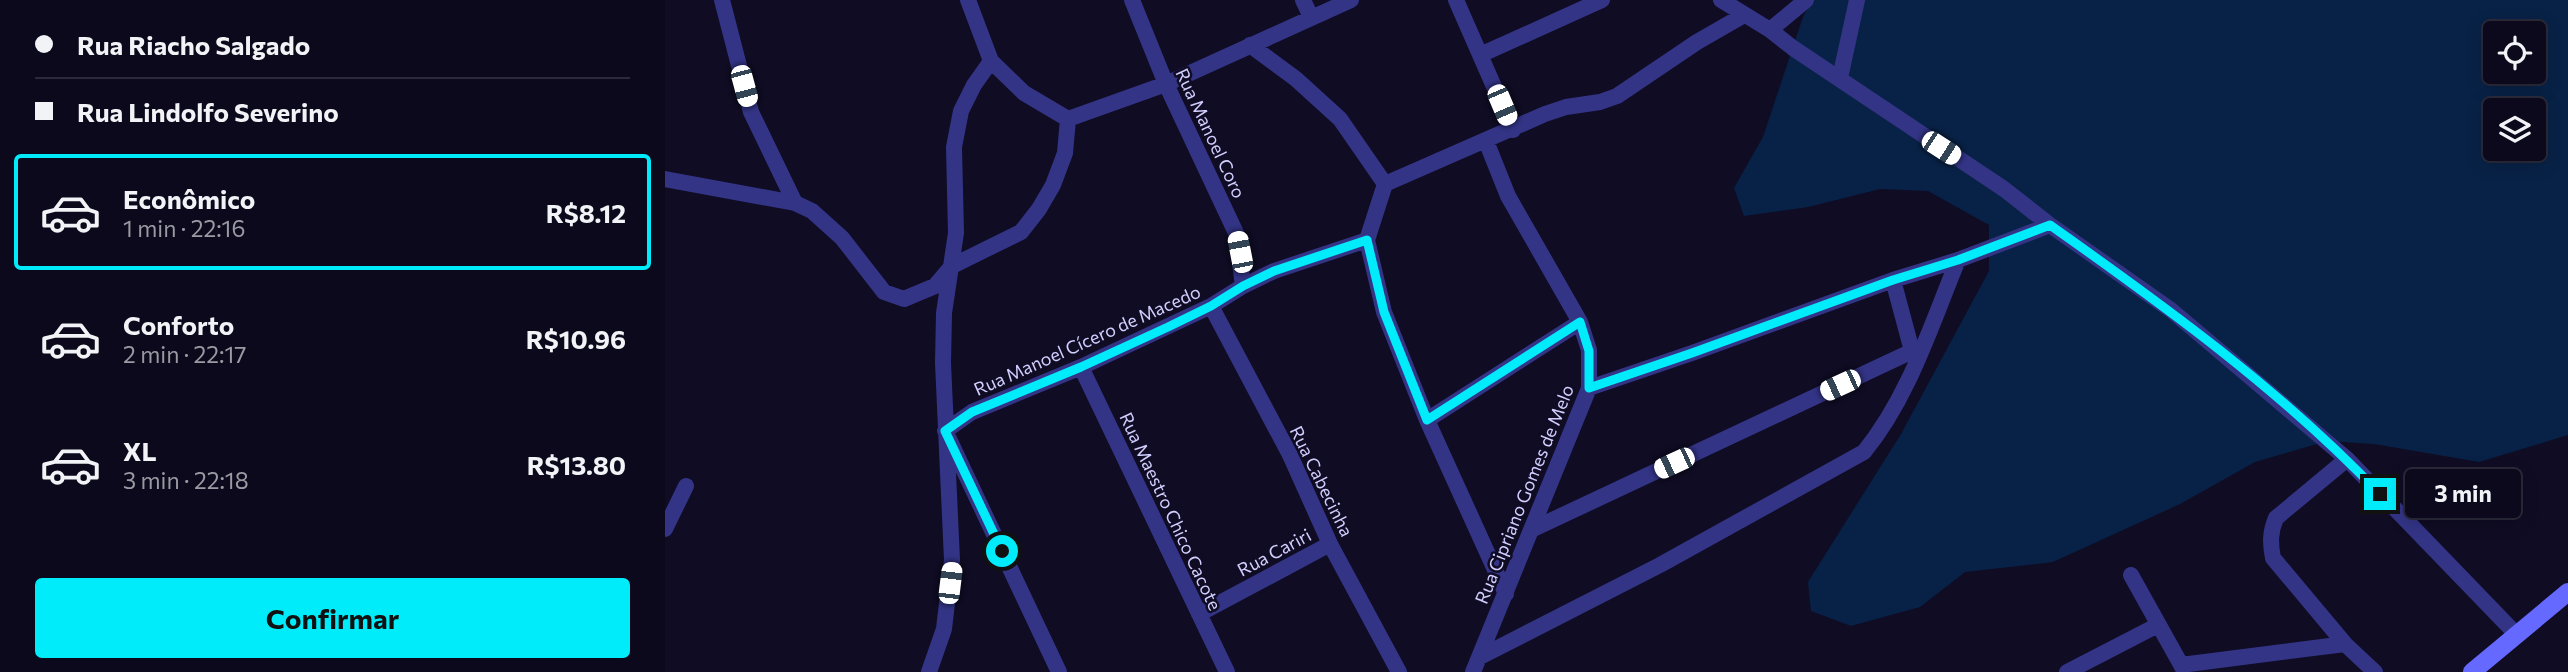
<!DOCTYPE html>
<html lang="pt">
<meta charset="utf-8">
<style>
:root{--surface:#0b091b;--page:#141224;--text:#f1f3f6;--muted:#9a9aa3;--line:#2b2a3a;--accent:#00ecfa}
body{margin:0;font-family:Commissioner,sans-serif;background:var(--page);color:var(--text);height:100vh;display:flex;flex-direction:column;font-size:26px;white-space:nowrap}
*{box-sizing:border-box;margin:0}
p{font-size:23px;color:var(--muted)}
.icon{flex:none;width:38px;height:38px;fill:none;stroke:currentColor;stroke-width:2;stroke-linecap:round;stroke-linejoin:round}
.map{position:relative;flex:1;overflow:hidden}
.drawer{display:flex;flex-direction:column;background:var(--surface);width:665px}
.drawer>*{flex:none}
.banner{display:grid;align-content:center;height:154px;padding:0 35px;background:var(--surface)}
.controls{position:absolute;left:1818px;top:21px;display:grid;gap:14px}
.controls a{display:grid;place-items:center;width:63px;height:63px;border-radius:7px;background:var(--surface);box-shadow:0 4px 18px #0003,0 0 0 2px var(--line);font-size:35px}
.end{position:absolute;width:32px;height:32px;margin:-16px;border:9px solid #00ecfa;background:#111;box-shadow:0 0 0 4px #111}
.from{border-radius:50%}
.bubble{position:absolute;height:49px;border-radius:7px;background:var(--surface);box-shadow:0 4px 18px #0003,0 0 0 2px var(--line);font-size:23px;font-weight:700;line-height:49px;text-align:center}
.car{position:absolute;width:21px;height:42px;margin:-21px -10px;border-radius:9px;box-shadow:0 0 5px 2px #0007;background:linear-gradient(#fff 24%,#345 0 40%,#fff 0 76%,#345 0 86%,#fff 0)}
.banner b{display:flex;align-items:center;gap:24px;height:66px;font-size:26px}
.banner b+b{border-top:2px solid var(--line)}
.banner i{width:18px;height:18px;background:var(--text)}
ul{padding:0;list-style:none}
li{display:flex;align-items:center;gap:21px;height:116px;margin:0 14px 10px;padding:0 21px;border:4px solid transparent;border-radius:7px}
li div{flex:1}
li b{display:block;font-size:26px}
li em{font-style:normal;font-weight:700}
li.on{border-color:var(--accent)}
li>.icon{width:63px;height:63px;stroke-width:1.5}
.button{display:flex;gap:14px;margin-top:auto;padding:14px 35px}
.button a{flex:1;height:80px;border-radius:7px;background:var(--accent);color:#111;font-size:28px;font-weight:700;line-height:80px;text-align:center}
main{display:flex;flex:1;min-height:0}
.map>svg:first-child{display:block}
.water{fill:#082247;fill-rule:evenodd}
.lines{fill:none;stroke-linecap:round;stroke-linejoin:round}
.street{stroke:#333486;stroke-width:16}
.secondary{stroke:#6669ff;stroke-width:18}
.route{stroke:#00ecfa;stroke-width:9}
.labels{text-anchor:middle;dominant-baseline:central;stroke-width:5;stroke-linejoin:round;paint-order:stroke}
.street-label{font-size:18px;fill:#d2cfff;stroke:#0f0c24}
</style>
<main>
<section class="drawer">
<div class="banner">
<b><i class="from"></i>Rua Riacho Salgado</b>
<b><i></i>Rua Lindolfo Severino</b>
</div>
<ul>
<li class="on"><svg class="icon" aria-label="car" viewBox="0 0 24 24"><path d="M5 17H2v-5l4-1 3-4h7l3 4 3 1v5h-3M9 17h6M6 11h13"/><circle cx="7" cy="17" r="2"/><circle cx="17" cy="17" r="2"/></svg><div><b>Econômico</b><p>1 min · 22:16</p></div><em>R$8.12</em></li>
<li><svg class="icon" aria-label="car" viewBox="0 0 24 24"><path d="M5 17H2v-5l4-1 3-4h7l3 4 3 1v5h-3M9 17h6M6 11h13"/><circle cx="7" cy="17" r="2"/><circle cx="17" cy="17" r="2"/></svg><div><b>Conforto</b><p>2 min · 22:17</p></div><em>R$10.96</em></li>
<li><svg class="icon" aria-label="car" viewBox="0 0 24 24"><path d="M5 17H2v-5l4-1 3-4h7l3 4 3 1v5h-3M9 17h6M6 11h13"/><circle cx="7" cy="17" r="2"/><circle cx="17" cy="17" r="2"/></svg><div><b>XL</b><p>3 min · 22:18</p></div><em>R$13.80</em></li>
</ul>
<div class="button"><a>Confirmar</a></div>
</section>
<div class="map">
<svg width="1903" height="672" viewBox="0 0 1903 672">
<rect width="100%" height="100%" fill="#0f0c24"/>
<path class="water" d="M1147,0H1903V435L1814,462L1709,444L1662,441L1590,462L1515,504L1388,562L1300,572L1255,607L1186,626L1146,611L1143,582L1236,434L1324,271V225L1263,191L1215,189L1143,207L1079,216L1069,188L1098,137L1138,17ZM1830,33H1869V72H1830ZM1830,110H1869V149H1830Z"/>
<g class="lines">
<path class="street" d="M57,0L86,112L130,203
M467,0L501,84L571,233L578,286
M638,0L646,17
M791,0L848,130
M1056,0L1105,30L1128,48L1339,189L1385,225L1506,310L1682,459L1852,635
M1105,30L1141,0
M585,45L631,79L675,119L720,184
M815,55L937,0
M1175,78L1192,0
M403,119L501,84L686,0
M0,179L130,203L147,211L177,238L219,292L239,299L270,286L287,266L356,232L374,209L388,185L400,153L403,119L359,93L326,61L303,0
M702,240L720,184L880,114L901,107L935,102L952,96L1032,42L1079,15
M702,240L719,312L762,420L841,594
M1228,280L1247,351
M546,306L625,455L665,544L734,672
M416,367L562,672
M924,388L1027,353L1228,280L1293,260L1385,225
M762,420L915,322
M280,431L307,412L416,367L546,306L578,286L609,271L702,240
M284,439L394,672
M1682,459L1611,518C1605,532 1605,543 1608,558L1680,644L1710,672
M0,529L21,486
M866,530L1256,347
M1466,575L1520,672
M534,614L665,544
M815,657L995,565L1199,452C1244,397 1266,325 1293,260
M1516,665L1680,644
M264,672L279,629L287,560L278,363L279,313L291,233L289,147L296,111L309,85L326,61
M808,672L924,388V350L915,322L843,196L821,141
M1402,672L1493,625"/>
<path class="secondary" d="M1807,672L1903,592"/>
</g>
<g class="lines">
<path class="route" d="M337,551L280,431L307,412L416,367L503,327L546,306L578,286L609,271L702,240L719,312L762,420L915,322L924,351V388L1027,353L1228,280L1293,260L1385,225C1501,307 1617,391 1715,494"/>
</g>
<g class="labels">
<g class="street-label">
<text transform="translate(546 133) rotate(65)">Rua Manoel Coro</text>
<text transform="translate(422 340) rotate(-24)">Rua Manoel Cícero de Macedo</text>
<text transform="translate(657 481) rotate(64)">Rua Cabecinha</text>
<text transform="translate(859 494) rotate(-68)">Rua Cipriano Gomes de Melo</text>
<text transform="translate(506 511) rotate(65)">Rua Maestro Chico Cacote</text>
<text transform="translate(609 552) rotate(-28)">Rua Cariri</text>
</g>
</g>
</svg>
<div class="controls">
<a><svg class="icon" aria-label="locate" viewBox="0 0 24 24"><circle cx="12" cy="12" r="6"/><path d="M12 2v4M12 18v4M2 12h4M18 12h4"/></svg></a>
<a><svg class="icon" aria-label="layers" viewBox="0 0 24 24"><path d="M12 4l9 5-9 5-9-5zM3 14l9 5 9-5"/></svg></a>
</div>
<i class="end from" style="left:337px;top:551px"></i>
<i class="end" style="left:1715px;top:494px"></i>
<div class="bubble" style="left:1740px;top:469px;width:116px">3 min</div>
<i class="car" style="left:79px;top:86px;rotate:165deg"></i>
<i class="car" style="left:837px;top:105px;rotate:157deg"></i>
<i class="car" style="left:1276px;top:148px;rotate:123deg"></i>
<i class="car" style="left:575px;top:252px;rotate:349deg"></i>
<i class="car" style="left:1175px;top:385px;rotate:245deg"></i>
<i class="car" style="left:1009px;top:463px;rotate:245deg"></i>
<i class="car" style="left:285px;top:583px;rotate:7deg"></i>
</div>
</main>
